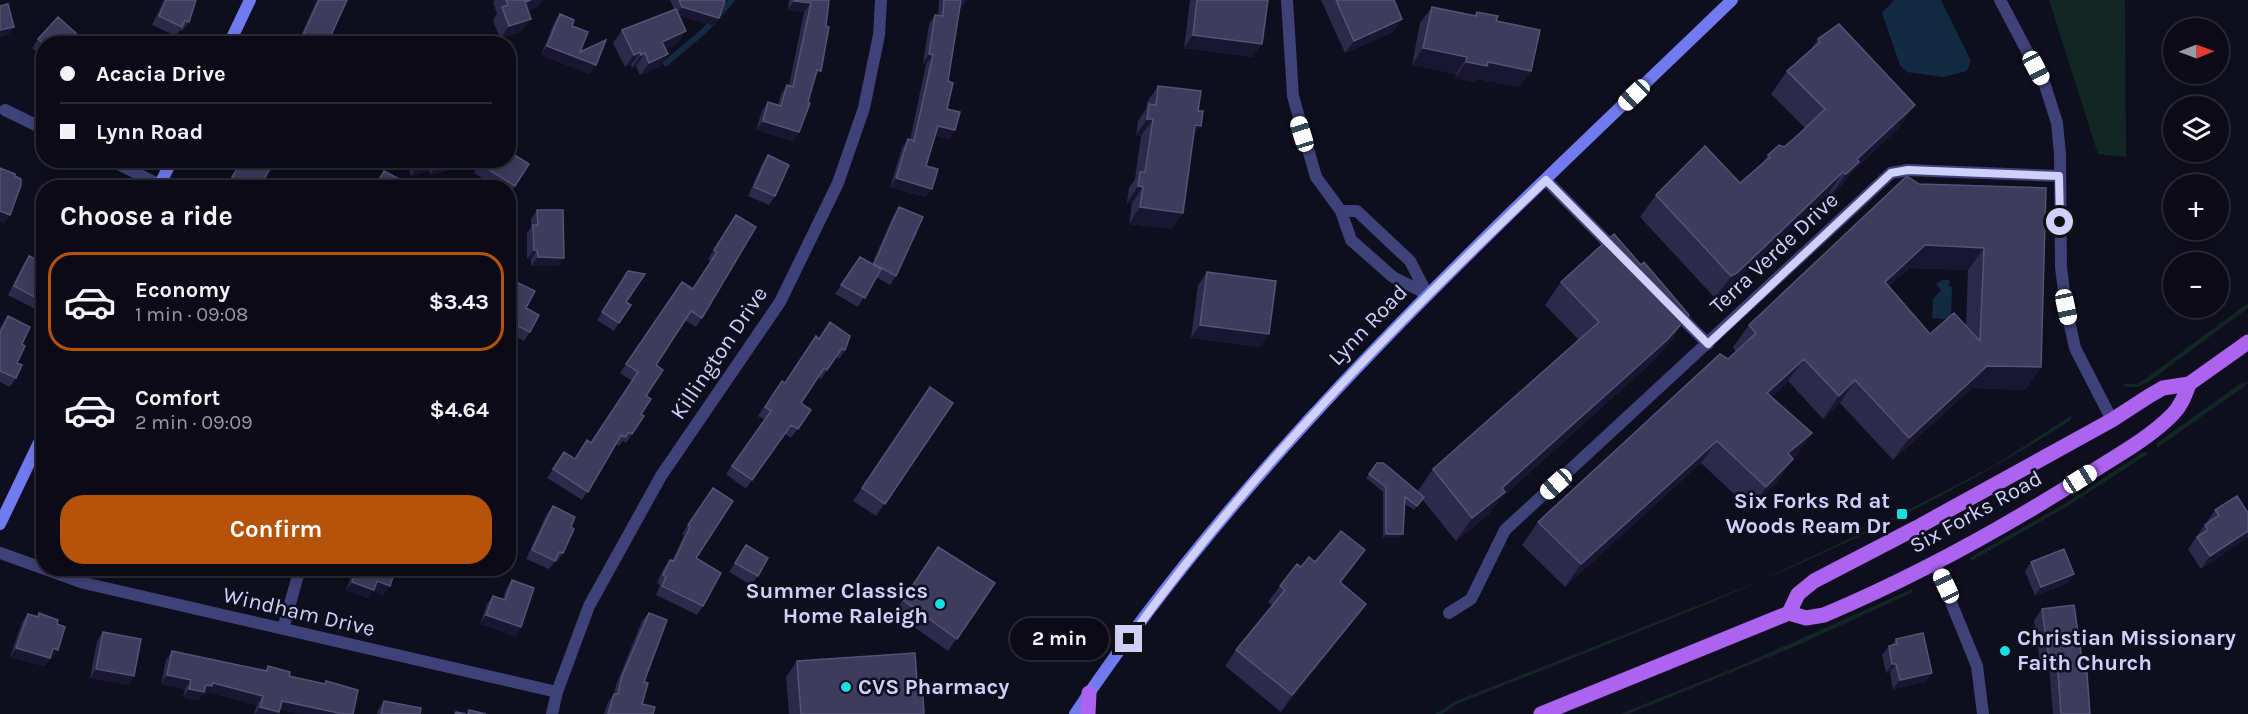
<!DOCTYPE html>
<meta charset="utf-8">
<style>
:root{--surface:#0b0a16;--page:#191823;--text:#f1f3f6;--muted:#9a9aa1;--line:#2b2b35;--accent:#b45309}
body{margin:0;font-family:Karla,sans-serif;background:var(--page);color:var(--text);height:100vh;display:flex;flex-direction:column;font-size:22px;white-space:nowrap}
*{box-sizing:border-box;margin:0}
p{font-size:20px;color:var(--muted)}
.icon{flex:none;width:33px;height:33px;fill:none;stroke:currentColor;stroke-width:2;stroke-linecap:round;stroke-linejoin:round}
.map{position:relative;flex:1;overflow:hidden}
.details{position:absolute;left:36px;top:180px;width:480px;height:396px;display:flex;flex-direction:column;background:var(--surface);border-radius:24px;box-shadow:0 3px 15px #0003,0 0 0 2px var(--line)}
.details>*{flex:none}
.hud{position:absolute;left:36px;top:36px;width:480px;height:132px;border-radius:24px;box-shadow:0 3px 15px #0003,0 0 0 2px var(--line);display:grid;align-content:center;height:132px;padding:0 24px;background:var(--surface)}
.needle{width:39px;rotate:89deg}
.fabs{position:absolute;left:2163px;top:18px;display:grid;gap:12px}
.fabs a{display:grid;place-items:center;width:66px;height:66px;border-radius:50%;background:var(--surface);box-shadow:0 3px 15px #0003,0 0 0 2px var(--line);font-size:30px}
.end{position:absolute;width:27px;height:27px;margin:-14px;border:8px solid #d1d0fa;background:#111;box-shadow:0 0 0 3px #111}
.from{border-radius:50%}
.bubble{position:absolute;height:42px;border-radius:21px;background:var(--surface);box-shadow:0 3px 15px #0003,0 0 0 2px var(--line);font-size:20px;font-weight:700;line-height:42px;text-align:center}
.car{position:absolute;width:18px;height:36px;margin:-18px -9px;border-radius:8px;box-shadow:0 0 4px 2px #0007;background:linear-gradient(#fff 24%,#345 0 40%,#fff 0 76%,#345 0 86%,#fff 0)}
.hud b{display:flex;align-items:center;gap:21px;height:57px;font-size:22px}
.hud b+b{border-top:2px solid var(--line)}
.hud i{width:15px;height:15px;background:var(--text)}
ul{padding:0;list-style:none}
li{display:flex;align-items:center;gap:18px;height:99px;margin:0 12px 9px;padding:0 12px;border:3px solid transparent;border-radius:24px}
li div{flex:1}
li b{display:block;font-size:22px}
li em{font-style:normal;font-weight:700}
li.current{border-color:var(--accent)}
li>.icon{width:54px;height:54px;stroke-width:1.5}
h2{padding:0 24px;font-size:27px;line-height:72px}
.cta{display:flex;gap:12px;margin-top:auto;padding:12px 24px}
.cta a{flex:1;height:69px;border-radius:24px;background:var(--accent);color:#fff;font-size:24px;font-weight:700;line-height:69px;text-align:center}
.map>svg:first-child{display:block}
.green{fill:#122724}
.water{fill:#132a43}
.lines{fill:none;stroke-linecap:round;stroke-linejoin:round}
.stream{stroke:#132a43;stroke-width:6}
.street{stroke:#3e4278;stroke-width:12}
.secondary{stroke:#717bf0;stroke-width:12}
.primary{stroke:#ac63ef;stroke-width:15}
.wall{fill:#2c294a;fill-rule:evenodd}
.shaded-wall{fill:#191631}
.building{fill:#3e3b5d;stroke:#555276;stroke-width:1.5;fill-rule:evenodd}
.route{stroke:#d1d0fa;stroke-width:8}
.poi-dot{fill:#17dfdf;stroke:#0f0e1e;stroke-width:2}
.labels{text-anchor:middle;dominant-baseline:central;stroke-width:5;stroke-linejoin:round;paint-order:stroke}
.street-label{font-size:22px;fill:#d1d0fa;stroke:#0f0e1e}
.poi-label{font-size:22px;font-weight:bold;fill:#d1d0fa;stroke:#0f0e1e;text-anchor:end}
</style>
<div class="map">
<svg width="2248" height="714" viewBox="0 0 2248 714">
<rect width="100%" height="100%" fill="#0f0e1e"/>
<path class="green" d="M2049,0H2125L2126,157L2098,154Z
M2248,303V308L2147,383L2136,387H2124L2125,384H2137L2148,377Z
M2248,382L2245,386L2157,448V443L2240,384Z
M2072,415L2070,421C1878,543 1667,620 1457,704L1443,714H1435L1456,701L1760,581L1889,520L1995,465Z
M2143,452L2149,453L2066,507L1971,561L1970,558L1974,555L2063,505Z
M1912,589L1913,592L1796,646L1628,714H1620L1742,665Z"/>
<path class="water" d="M1894,0H1941L1971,61L1967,71L1943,77L1907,72L1900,65L1882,13Z
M1942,280H1950L1949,286L1952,287L1951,320L1932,318L1933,299L1941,290L1936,284Z"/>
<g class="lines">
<path class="stream" d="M666,63L704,31L732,0"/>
<path class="street" d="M1287,0L1293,96L1316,177L1341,211L1351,240L1393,277L1427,294
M2000,0L2045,85L2057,123L2060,154L2061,267L2066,307L2075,348L2112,420
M5,110L44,129
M110,160L160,185
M1546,180L1617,252
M1341,211H1357L1410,261L1427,294
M1673,309L1708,344
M0,553L84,583L557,692
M1935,563L1977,666L1983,714
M1449,613L1471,599L1505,530L1891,173L1908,170L2059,176
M283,629L300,568
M552,714L557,692L589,606L661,476L780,302L838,183L864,108L879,35L881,0"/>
<path class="secondary" d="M229,44L250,0
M158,188L172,160
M0,524L44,432
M1075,714C1256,443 1499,225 1732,0"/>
<path class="primary" d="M1789,613L1798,594L1814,581L1916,528L2112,420L2149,396L2163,388L2189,384L2248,342
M1088,714L1089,693
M1541,714L1789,613L1806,618L1824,615C1914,577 2000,530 2082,478C2112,458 2146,441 2172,415C2181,406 2185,396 2189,384"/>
</g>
<path class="wall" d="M164,0H196L189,22L182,31L180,30L176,36L152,25Z
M317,0H347L327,44H297Z
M495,0H542L537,7L528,11L531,19L522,31L500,39L493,20L497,14L493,2Z
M670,0H725L719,18L714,26L679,15L686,31L677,44L666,49L668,54L659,67L640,75L636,66L632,68L631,65L625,67L613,43L622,30L674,9Z
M789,0H829L814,79L799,132L793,141L756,130L762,111L768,102L778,105L781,94L787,85L789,86L804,12L788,10Z
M939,0H967L961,8H960L948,81L947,109L955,130L949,139L935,135L926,166L932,189L925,197L890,187L902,148L908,139L910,140L926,64L923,63L929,24L935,15L938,16Z
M1190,0H1268L1253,57L1184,48Z
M1321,0H1394L1402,19L1393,32L1345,53Z
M1432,7L1474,16L1477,12L1496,21L1531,71L1519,87L1478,79L1475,82L1455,78L1456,74L1412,65L1420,23Z
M560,14L572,26L580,52L590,74L541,55L554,23Z
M38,39L44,44V58L32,48Z
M1818,39L1900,127L1851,173L1843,184L1830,196L1828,194L1721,295L1715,298L1640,217L1656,195L1740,183L1762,164L1768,155L1784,147L1805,128L1771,94L1787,71L1809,52Z
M1158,86L1194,135L1183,213L1172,229L1129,224L1132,203H1127L1129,188L1135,179L1141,136L1136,135L1138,121L1146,109L1147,102Z
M768,155L775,196L769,205L748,196L762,164Z
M243,160L259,188H228L226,186Z
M406,160H458L452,169L430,175L429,171L411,176Z
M482,160H508L515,186L509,194H508V188H498L474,173Z
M1919,184L2046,188L2041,367L2025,390L1972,388L1893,460L1840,403L1823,419L1788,381L1772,397L1812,433L1796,456L1792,459H1793L1777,482L1750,509L1701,463L1565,587L1522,545L1538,522L1736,352L1733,347L1749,325ZM1909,268L1968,270L1966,326L1930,334L1889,286Z
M44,188V216H41L39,195Z
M899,207L896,276L890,285L876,277L858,307L835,294L860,257L872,264L893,216Z
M537,210L564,258L558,266H531V259H527V233L531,228V219Z
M736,215L702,318L696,327L685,320L656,365L641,414L644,416L626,443L623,441L619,446L616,444L582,500L547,478L564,452L575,459L587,440L591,443L632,381L620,373L682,282L692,289L711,261L708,259Z
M29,256L44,263L43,313L8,295L23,265Z
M1207,272L1260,347L1191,338L1198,285Z
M623,279L626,302L619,323L614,331L597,320Z
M514,281L526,308L530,332L524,341L508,333V289Z
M1561,282L1673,338L1652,362L1499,500L1489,514L1456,541L1422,499L1414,510L1405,504L1400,538H1383V492L1366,478L1377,463L1417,492L1433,469L1579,340L1545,305Z
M8,316L22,344L17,363L16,378L10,387L0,382V328Z
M830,322L845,350L839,359L836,357L821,379L818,377L801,403L811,410L791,438L785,434L746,489L726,474L765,420L758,416L775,390L785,383L819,339Z
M930,387L953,403L876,516L853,501Z
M713,488L696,558L703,606L697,615L656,595L660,585L657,583L664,568L670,560L672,561L684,535L682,534Z
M553,506L571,527L563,553L557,562L555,561L549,569L526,559L546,515Z
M2215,510L2248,513V537L2201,569L2188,549Z
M746,545L758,576L751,585L729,572Z
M938,547L995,583L948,651L894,613Z
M1365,550L1341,583L1354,620L1281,712L1225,666L1236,650L1272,605L1268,602L1280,586L1301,567L1315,562Z
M2031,562L2074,574L2068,583L2035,596L2025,571Z
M354,568H396L383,595L373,591L368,598L346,590Z
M512,580L521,627L515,636L480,624L487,604L493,596L503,599L506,589Z
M2042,609L2084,673L2090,714H2053L2049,668L2041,670L2034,620Z
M39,613L57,624L58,650L44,666L10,657L22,622L28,614L36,617Z
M649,613L642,704L653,714H604L608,702L614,694L616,685L642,621Z
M103,632L134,676L128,685L90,678L97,641Z
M1896,639L1932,673L1925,682L1893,689L1890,673H1886L1882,655L1889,646H1891Z
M172,651L265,670L268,666L289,676L324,684L326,681L358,690L280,710L278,714H254L257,705L208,692L206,695L203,694L198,701L183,697L185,689L161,684L166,660Z
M797,661L917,681L924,714H789L786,677Z
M384,701L420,714H377L378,710Z"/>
<path class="shaded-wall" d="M531,0H542L537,7L516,15L525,2Z
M961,0H967L961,8H955Z
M794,1L811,3L804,12L788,10Z
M682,7L719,18L714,26L677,14Z
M531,19L522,31L500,39L509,26Z
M1402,19L1393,32L1345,53L1354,41Z
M14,27L8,35L0,37V30Z
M686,31L677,44L653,55L662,42Z
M1193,35L1262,44L1253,57L1184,48Z
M547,46L596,65L590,74L541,55Z
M1423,48L1467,57L1456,74L1412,65Z
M640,52L631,65L625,67L634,55Z
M645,53L636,66L632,68L641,55Z
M668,54L659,67L640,75L649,63Z
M929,54L933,55L926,64L923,63Z
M1466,62H1488L1531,71L1519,87L1478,79L1475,82L1455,78Z
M817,70L821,71L814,79Z
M1915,105L1900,127L1851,173L1843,184L1830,196L1857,159Z
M1147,119H1153L1141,136L1136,135Z
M763,121L799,132L793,141L756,130Z
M1195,125L1201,126L1189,142Z
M938,126L955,130L949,139L931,135Z
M456,160H458L452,169L430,175L436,166Z
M435,162L429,171L411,176L417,167Z
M1843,172L1828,194L1721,295L1715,298L1731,276Z
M896,178L932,189L925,197L890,187Z
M1138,186L1143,187L1132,203H1127Z
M1140,207L1183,213L1172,229L1129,224Z
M0,211L10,215L4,224L0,222Z
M1925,245L1984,248L1968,270L1909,268L1869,304L1885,282Z
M534,250H537L531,259H527Z
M538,257L564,258L558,266H531Z
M1689,315L1673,338L1652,362L1499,500L1489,514L1456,541L1472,518L1502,488Z
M1200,325L1269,334L1260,347L1191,338Z
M1804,359L1788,381L1752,416L1767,393Z
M1987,366L2041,367L2025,390L1972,388L1893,460L1909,438Z
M1855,380L1840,403L1823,419L1839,396Z
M1812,433L1796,456L1772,476L1788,453Z
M1717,441L1701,463L1565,587L1581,564Z
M1793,459L1777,482L1750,509L1766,487Z
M2248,531L2247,538L2201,569L2210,556Z
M1386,534H1403L1400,538H1383Z
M1365,550L1353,567L1328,599L1340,582Z
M2074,574L2068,583L2035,596L2041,587Z
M377,581L390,586L383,595L373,591L368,598L346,590L352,582Z
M1366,604L1354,620L1281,712L1292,695Z
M486,615L521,627L515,636L480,624Z
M16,648L50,658L44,666L10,657Z
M53,648L58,650L52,658L47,657Z
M2057,658L2049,668L2041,670L2049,659Z
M1892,664H1896L1890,673H1886Z
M96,669L134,676L128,685L90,678Z
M1932,673L1925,682L1893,689L1900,680Z
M167,675L191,680L185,689L161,684Z
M213,683L263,696L257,705L208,692L206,695L203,694L198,701L183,697L189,689Z
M282,701L343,714H297L276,709Z
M260,707L279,712L278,714H255Z"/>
<path class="building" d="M166,0H196L189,22L185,20L182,27L159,16Z
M319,0H347L327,44H299Z
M506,0H531L525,2L531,19L509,26L502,7L508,5Z
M679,0H725L719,18L682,7Z
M795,0H829L826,26L829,27L821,71L817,70L808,102L810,103L799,132L763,121L768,102L781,106L787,85L793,87L811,3L794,1Z
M944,0H961L948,81L953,83L947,109L960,112L955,130L938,126L926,166L938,169L932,189L896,178L908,139L914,141L933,55L929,54L935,15L943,16Z
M1197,0H1268L1262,44L1193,35Z
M1336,0H1394L1402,19L1354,41Z
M8,4L14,27L0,30V6Z
M1432,7L1476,16L1477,12L1498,16L1496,21L1540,30L1531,71L1488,62L1487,66L1466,62L1467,57L1423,48Z
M676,9L686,31L662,42L668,54L649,63L645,53L641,55L640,52L634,55L622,30Z
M560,14L574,20L572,26L588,32L580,52L606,40L596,65L547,46Z
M58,17L88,44H44L38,39Z
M1839,24L1915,105L1857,159L1859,162L1846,174L1843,172L1737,273L1731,276L1656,195L1705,146L1740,183L1770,157L1768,155L1779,145L1784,147L1798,135L1825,109L1787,71L1820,42L1818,39Z
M1158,86L1201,91L1198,111H1203L1201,126L1195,125L1183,213L1140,207L1143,187L1138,186L1140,172H1145L1153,119H1147L1149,104L1156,105Z
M508,151L529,164L515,186L480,164L482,160H508Z
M768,155L789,165L775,196L754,187Z
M243,160L245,161L275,160L259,188H237L231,184L234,179L232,177Z
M415,160H456L436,166L435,162L417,167Z
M0,168L15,174V176L21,179V185L10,215L0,211Z
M384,171L405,182L402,188H374Z
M1907,176L1919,184L2046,188L2041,367L1987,366L1909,438L1855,380L1839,396L1804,359L1767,393L1812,433L1788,453L1793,459L1766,487L1717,441L1581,564L1538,522L1720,354L1728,359L1756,333L1749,325ZM1925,245L1984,248L1980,341L1954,313L1930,334L1885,282Z
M80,182V188H45V186Z
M899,207L923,217L896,276L874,264Z
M537,210H563L564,258L538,257L537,250H534L533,225H538Z
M736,215L756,227L702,318L691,311L656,365L663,370L646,396L651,399L641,414L644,416L632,434L629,432L625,437L621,435L588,492L553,469L564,452L575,459L587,440L591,443L638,372L626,364L682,282L693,289L717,252L714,250Z
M1614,234L1641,265L1644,262L1689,315L1668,339L1502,488L1505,492L1472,518L1433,469L1599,322L1561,282Z
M29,256L44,263V302L14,286Z
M860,257L881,269L865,298L841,285Z
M628,271L645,274L626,302L631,305L619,323L602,312Z
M1207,272L1276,281L1269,334L1200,325Z
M514,281L535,291L526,308L539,315L530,332L508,321V292Z
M8,316L30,327L22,344L25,346L17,363L22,365L16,378L0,371V333Z
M830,322L850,336L845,350L842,348L827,370L824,368L801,403L811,410L798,429L791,425L752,480L732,466L771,411L765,407L782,381L785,383L816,336L819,339Z
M930,387L953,403L885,504L862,488Z
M1377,463H1383L1391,469L1424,497L1417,506L1405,497L1403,534H1386V487L1369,474Z
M713,488L733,501L696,558L721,573L703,606L662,586L666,577L663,575L670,560L674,561L690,527L688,525Z
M2237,496L2248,513V531L2210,556L2197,537L2208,530L2205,525L2219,515L2215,510Z
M553,506L575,517L571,527L574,529L563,553L559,552L555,561L532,550Z
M1341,531L1365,550L1340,582L1366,604L1292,695L1236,650L1285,590L1280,586L1297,564L1301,567L1309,557L1315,562Z
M746,545L768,558L758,576L735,563Z
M938,547L995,583L957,639L903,600Z
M2064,549L2074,574L2041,587L2031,562Z
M357,568H396L390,586L377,581L374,590L352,582Z
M512,580L534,588L521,627L486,615L493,596L505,600Z
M2074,605L2084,673H2087L2090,714H2061L2057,658L2049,659L2042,609Z
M39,613L58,620L57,624L65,627L58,650L53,648L50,658L16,648L28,614L38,617Z
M649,613L667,620L644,682L648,683L642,704L655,707L653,714H608L614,694H618L622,676Z
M103,632L141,639L134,676L96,669Z
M1923,633L1932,673L1900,680L1896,664H1892L1889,646L1897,644L1896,639Z
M172,651L267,671L268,666L290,672L289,676L325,684L326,681L358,690L353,714H343L282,701L279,712L260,707L263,696L213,683L212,686L206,685L204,692L189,689L191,680L167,675Z
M915,653L917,681H922L924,714H801L797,661Z
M384,701L421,708L420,714H381Z
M469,710L486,714H468Z
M456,712L466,714H455Z"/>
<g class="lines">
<path class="route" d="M1129,639C1251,470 1396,323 1546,180L1708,344L1891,173L1908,170L2059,176L2060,222"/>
</g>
<g class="poi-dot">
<rect x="1896" y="508" width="12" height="12" rx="3"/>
<circle cx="940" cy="604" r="6"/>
<circle cx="2005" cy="651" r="6"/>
<circle cx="846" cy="687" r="6"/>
</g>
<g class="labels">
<g class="street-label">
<text transform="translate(1774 253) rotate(-43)">Terra Verde Drive</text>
<text transform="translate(1368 325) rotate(-46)">Lynn Road</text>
<text transform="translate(719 353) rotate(-56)">Killington Drive</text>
<text transform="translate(1976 512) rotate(-29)">Six Forks Road</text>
<text transform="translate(299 612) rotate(13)">Windham Drive</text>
</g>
<g class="poi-label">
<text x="1890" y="501">Six Forks Rd at<tspan x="1890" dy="25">Woods Ream Dr</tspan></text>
<text x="928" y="591">Summer Classics<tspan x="928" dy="25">Home Raleigh</tspan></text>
<text x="2017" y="638" text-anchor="start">Christian Missionary<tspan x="2017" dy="25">Faith Church</tspan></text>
<text x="858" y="687" text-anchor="start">CVS Pharmacy</text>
</g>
</g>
</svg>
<div class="fabs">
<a><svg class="needle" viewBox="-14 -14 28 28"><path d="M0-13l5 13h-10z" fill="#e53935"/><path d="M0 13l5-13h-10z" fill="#9a9aa1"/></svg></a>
<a><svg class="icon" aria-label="layers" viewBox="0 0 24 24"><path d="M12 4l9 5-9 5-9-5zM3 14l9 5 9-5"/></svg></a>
<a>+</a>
<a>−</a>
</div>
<i class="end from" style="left:2060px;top:222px"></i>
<i class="end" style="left:1129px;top:639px"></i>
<div class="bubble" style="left:1010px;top:618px;width:99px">2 min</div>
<i class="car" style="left:2036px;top:68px;rotate:152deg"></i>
<i class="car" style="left:1634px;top:95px;rotate:226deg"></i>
<i class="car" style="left:1302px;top:134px;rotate:343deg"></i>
<i class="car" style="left:2066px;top:307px;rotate:168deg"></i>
<i class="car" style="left:2080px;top:479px;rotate:58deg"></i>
<i class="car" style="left:1556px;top:484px;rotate:228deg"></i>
<i class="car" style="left:1946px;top:586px;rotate:335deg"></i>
<div class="hud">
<b><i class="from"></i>Acacia Drive</b>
<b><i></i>Lynn Road</b>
</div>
<section class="details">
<h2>Choose a ride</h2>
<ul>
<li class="current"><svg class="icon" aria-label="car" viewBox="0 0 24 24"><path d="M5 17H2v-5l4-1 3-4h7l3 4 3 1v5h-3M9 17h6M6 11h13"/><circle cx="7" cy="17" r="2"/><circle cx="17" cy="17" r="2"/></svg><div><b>Economy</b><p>1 min · 09:08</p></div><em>$3.43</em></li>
<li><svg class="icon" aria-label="car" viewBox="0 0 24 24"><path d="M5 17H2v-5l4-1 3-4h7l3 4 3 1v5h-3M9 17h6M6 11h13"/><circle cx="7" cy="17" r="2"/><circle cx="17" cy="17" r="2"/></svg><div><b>Comfort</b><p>2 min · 09:09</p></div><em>$4.64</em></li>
</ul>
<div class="cta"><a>Confirm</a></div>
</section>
</div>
